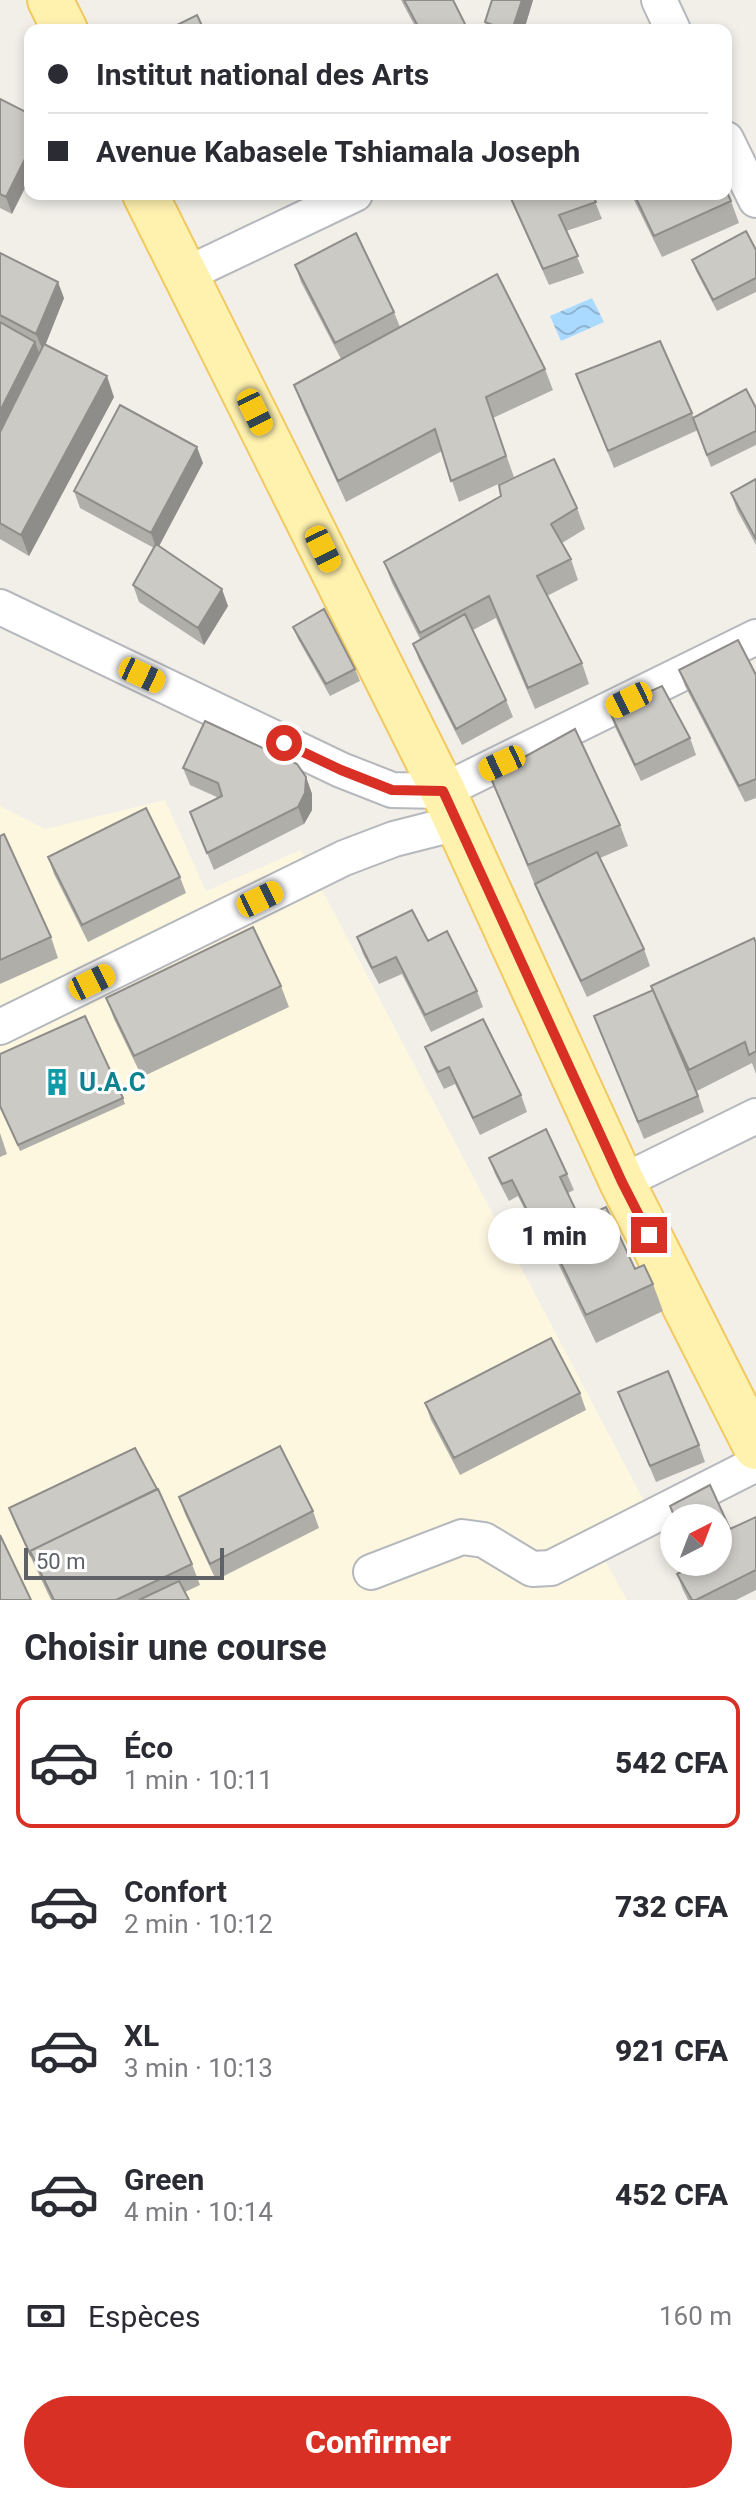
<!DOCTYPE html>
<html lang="fr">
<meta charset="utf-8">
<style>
:root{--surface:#fff;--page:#f7f7f7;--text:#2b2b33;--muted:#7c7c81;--line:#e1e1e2;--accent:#d93025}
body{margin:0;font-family:Roboto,sans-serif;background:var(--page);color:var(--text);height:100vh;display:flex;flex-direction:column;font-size:30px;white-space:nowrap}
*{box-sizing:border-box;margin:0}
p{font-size:26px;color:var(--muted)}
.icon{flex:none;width:44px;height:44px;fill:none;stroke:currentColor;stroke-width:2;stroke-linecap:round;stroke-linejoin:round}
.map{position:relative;height:1600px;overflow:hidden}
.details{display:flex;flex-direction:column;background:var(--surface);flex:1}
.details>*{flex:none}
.guide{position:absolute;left:24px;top:24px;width:708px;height:176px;border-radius:16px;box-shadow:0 4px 12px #0003;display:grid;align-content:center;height:176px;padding:0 24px;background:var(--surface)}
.needle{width:52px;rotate:42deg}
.tools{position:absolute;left:660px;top:1504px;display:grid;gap:16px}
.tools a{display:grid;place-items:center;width:72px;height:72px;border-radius:50%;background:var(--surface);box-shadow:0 4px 12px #0003;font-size:40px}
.scale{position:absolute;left:24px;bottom:20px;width:200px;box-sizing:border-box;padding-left:8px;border:4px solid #5f6368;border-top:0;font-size:22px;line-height:28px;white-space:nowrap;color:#5f6368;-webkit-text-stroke:6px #fff;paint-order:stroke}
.end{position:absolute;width:36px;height:36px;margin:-18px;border:10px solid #d93025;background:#fff;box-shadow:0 0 0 4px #fff}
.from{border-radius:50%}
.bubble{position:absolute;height:56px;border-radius:28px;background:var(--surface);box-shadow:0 4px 12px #0003;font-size:26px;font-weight:800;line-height:56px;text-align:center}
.car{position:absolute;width:24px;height:48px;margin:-24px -12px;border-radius:10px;box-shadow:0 0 6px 2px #0007;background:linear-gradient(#f5c518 24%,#345 0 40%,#f5c518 0 76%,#345 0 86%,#f5c518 0)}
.guide b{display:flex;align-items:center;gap:28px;height:76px;font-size:30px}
.guide b+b{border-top:2px solid var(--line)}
.guide i{width:20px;height:20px;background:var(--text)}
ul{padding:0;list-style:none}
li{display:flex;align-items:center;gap:24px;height:132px;margin:0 16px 12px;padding:0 8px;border:4px solid transparent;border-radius:16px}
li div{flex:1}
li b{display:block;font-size:30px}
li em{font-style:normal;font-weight:800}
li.current{border-color:var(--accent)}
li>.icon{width:72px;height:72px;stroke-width:1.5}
h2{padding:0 24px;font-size:36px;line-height:96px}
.pay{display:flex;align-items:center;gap:20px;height:88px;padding:0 24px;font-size:30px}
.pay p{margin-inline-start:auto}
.action{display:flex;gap:16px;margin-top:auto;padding:16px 24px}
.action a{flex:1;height:92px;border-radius:48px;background:var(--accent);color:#fff;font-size:32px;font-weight:800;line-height:92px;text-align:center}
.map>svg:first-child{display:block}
.commercial{fill:#fef7e0}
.water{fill:url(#water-waves)}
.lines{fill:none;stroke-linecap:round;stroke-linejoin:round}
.minor-casing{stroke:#b5b8bc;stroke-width:38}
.major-casing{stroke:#f2c960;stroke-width:48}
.minor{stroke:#fff;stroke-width:34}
.major{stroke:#fff2af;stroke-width:44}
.wall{fill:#afaea9}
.shaded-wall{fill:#8f8d8a}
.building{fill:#cccac5;stroke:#8f8d8a;stroke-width:2}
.route{stroke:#d93025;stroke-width:10}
.labels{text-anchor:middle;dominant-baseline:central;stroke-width:6;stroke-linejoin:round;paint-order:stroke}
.culture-label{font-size:26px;font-weight:bold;fill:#0d838f;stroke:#fff;text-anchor:start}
</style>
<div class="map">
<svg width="756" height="1600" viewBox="0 0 756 1600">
<defs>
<pattern id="water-waves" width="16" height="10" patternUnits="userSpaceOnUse" patternTransform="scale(2)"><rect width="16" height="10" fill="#aadaff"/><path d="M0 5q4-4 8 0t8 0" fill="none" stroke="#8eb4d2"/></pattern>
</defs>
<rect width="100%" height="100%" fill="#f1efe8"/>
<path class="commercial" d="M165,800L206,891L301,850L645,1503L588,1530L627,1600H0V806L45,829Z"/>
<path class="water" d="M592,298L604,322L561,341L550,316Z"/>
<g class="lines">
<g class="minor-casing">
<path id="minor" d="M659,0L673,30
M726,139L756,200
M187,274L355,194
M0,607L341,770L392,790L443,791L756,637
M0,1027L344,858L394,839L457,823
M622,1182L756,1116
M371,1572L462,1537L484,1540L532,1569L551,1568L756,1464"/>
</g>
<g class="major-casing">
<path id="major" d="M50,0L65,30
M145,194L443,791L622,1182L756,1447"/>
</g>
<use href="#minor" class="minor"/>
<use href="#major" class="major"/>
</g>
<path class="wall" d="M401,0H453L468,30H417Z
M492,0H533L524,30H487L485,22Z
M0,99L12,214L0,208Z
M508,194H592L602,219L566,231L584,273L549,285Z
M631,194H726L731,201L739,223L662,257Z
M756,250V292L717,311L696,271L692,260Z
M0,253L64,298L45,345L114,397L29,556L0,539Z
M295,265L394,312L400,327L545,369L553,390L493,418L514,477L459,502L442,451L346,502L302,406L294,385L341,359L301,282Z
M576,374L692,413L698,430L614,468Z
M756,408V445L711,467L693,418Z
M203,463L159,546L228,606L204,645L139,602L133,585L154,548L80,508L74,491Z
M756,479V545L737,510L731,493Z
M577,508L585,529L562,543L571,559L578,580L547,596L582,663L589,684L535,709L496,618L473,630L506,700L513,717L462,745L419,660L413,644L420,639L392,583L384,562Z
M293,627L355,669L360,681L330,696L298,639Z
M679,670L756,675V798L745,802L685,686Z
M609,710L690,738L696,755L641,781L615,727Z
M183,768L306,777L312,794V810L304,824L214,870L190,812L219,798L190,785Z
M490,776L620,825L628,846L600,858L644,949L650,966L587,997L541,900Z
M0,836L51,937L58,958L0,984Z
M48,857L180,877L186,893L88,942L54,874Z
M357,937L428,941L477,991L483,1007L431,1032L402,974L379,984L363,954Z
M756,943V1074L752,1063L697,1091L704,1112L644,1139L594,1016L653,990Z
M281,986L289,1007L142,1077L114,1019L106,998Z
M425,1047L521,1095L527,1112L480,1135L455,1084L444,1089L431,1063Z
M123,1098L125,1104L20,1151L0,1107Z
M0,1133L7,1154L0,1157Z
M489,1158L567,1174L574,1190L568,1193L580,1219L653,1284L663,1311L596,1343L557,1261L552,1247L545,1251L518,1196L509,1201L495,1174Z
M618,1392L699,1445L705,1462L656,1482Z
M580,1393L586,1410L460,1475L431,1420L425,1403Z
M710,1485L730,1529L756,1517V1590L736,1600H688L683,1590L677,1574L695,1565L694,1562H718V1518H674L670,1506Z
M179,1497L313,1511L319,1528L216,1580L185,1514Z
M9,1508L192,1564L200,1585L185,1592L189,1600H51L15,1524Z"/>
<path class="shaded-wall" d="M522,0H533L524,30H512Z
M30,149V178L12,214L6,197Z
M58,282L64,298L43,351L36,334Z
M35,342L43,363L0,447V411Z
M107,376L114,397L29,556L21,535Z
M197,447L203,463L157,550L151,533Z
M222,589L228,606L204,645L198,628Z
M306,777L312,794V810L304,824L298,807Z"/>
<path class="building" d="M404,0H453L468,30H420Z
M492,0H522L512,30H505L485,22Z
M197,15L204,30H167Z
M0,99L30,114V149L6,197L0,194Z
M726,190L731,201L654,236L634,194H726Z
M509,194H592L596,202L559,215L578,256L543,269Z
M746,231L756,250V278L713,300L692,260Z
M356,233L394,312L335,343L295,265Z
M0,253L58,282L36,334L0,315Z
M497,274L545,369L486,397L506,456L451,481L435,429L338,481L294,385Z
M0,322L35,342L0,411Z
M660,341L692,413L608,451L576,374Z
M44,344L107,376L21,535L0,523V432Z
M746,389L756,408V431L707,455L693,418Z
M120,405L197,447L151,533L74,491Z
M554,459L577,508L551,524L571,559L537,576L582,663L528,688L489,596L420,633L384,562L501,496L499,485Z
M756,479V539L731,493Z
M156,544L222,589L198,628L133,585Z
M324,609L355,669L326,684L293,627Z
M465,614L506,700L456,729L413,644Z
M738,640L756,675V779L739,786L679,670Z
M662,686L690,738L635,765L609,710Z
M205,721L297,764L306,777L305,793L298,807L207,853L190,812L222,796L218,783L183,768Z
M575,729L620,825L528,865L490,776Z
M146,808L180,877L82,925L48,857Z
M4,834L51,937L0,960V836Z
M597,852L644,949L581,981L535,884Z
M412,910L428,941L447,931L477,991L425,1015L396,957L372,968L357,937Z
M253,927L281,986L134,1056L106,998Z
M754,938L756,943V1051L749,1055L745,1042L689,1070L651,986Z
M653,990L698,1096L638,1122L594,1016Z
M85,1016L123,1098L18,1145L0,1106V1054Z
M483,1019L521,1095L473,1118L449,1067L438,1072L425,1047Z
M546,1129L567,1174L560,1177L578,1215L539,1234L512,1180L502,1184L489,1158Z
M606,1207L635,1269L644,1265L653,1284L586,1315L547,1234Z
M551,1338L580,1393L454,1458L425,1403Z
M668,1371L699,1445L650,1466L618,1392Z
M280,1446L313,1511L210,1564L179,1497Z
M135,1448L157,1489L30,1551L31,1556L9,1508Z
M710,1485L730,1529L756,1517V1570L696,1600H692L677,1574L696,1564L695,1562H718V1518H675L670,1506Z
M158,1489L192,1564L116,1600H54L30,1551Z
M0,1535L31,1600H0Z
M179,1581L189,1600H139Z"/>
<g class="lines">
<path class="route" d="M284,743L341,770L392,790L443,791L622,1182L649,1235"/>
</g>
<defs>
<g id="building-bare" transform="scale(2.16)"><path d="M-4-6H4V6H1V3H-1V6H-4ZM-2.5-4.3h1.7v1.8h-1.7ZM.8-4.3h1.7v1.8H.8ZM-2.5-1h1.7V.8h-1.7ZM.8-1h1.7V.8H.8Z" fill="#0f9aa8" stroke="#fff" stroke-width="2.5" paint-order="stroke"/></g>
</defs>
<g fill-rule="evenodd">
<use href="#building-bare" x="57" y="1082"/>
</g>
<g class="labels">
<g class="culture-label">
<text x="79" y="1082">U.A.C</text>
</g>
</g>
</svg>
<div class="tools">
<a><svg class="needle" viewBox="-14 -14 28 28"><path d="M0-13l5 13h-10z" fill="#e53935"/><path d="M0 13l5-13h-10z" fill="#7c7c81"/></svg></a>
</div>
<div class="scale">50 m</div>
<i class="end from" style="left:284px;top:743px"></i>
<i class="end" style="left:649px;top:1235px"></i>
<div class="bubble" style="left:488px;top:1208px;width:132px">1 min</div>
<i class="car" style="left:255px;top:412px;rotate:154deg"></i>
<i class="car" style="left:323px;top:549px;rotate:154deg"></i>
<i class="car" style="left:142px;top:675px;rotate:115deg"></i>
<i class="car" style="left:629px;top:700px;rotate:244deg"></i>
<i class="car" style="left:502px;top:763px;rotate:245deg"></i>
<i class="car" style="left:260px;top:899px;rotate:64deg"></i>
<i class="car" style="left:92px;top:982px;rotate:64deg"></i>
<div class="guide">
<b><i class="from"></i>Institut national des Arts</b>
<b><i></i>Avenue Kabasele Tshiamala Joseph</b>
</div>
</div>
<section class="details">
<h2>Choisir une course</h2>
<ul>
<li class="current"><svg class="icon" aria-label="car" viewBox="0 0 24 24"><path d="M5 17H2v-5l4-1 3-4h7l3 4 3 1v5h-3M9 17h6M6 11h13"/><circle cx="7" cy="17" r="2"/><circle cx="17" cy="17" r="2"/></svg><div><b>Éco</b><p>1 min · 10:11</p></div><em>542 CFA</em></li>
<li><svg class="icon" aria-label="car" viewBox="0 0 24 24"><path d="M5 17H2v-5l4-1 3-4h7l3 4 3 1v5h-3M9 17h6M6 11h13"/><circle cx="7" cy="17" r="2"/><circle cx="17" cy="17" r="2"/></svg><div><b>Confort</b><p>2 min · 10:12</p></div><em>732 CFA</em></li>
<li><svg class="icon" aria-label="car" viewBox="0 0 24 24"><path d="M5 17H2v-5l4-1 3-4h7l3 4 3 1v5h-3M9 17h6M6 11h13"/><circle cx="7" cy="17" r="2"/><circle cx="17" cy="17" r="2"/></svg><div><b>XL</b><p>3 min · 10:13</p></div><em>921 CFA</em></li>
<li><svg class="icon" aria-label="car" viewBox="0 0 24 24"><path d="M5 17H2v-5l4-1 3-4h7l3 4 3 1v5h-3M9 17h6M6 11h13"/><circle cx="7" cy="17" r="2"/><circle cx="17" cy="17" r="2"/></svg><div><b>Green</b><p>4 min · 10:14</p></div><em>452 CFA</em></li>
</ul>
<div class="pay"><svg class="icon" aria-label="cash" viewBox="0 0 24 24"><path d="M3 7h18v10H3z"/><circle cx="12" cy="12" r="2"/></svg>Espèces<p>160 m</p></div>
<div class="action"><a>Confirmer</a></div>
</section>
